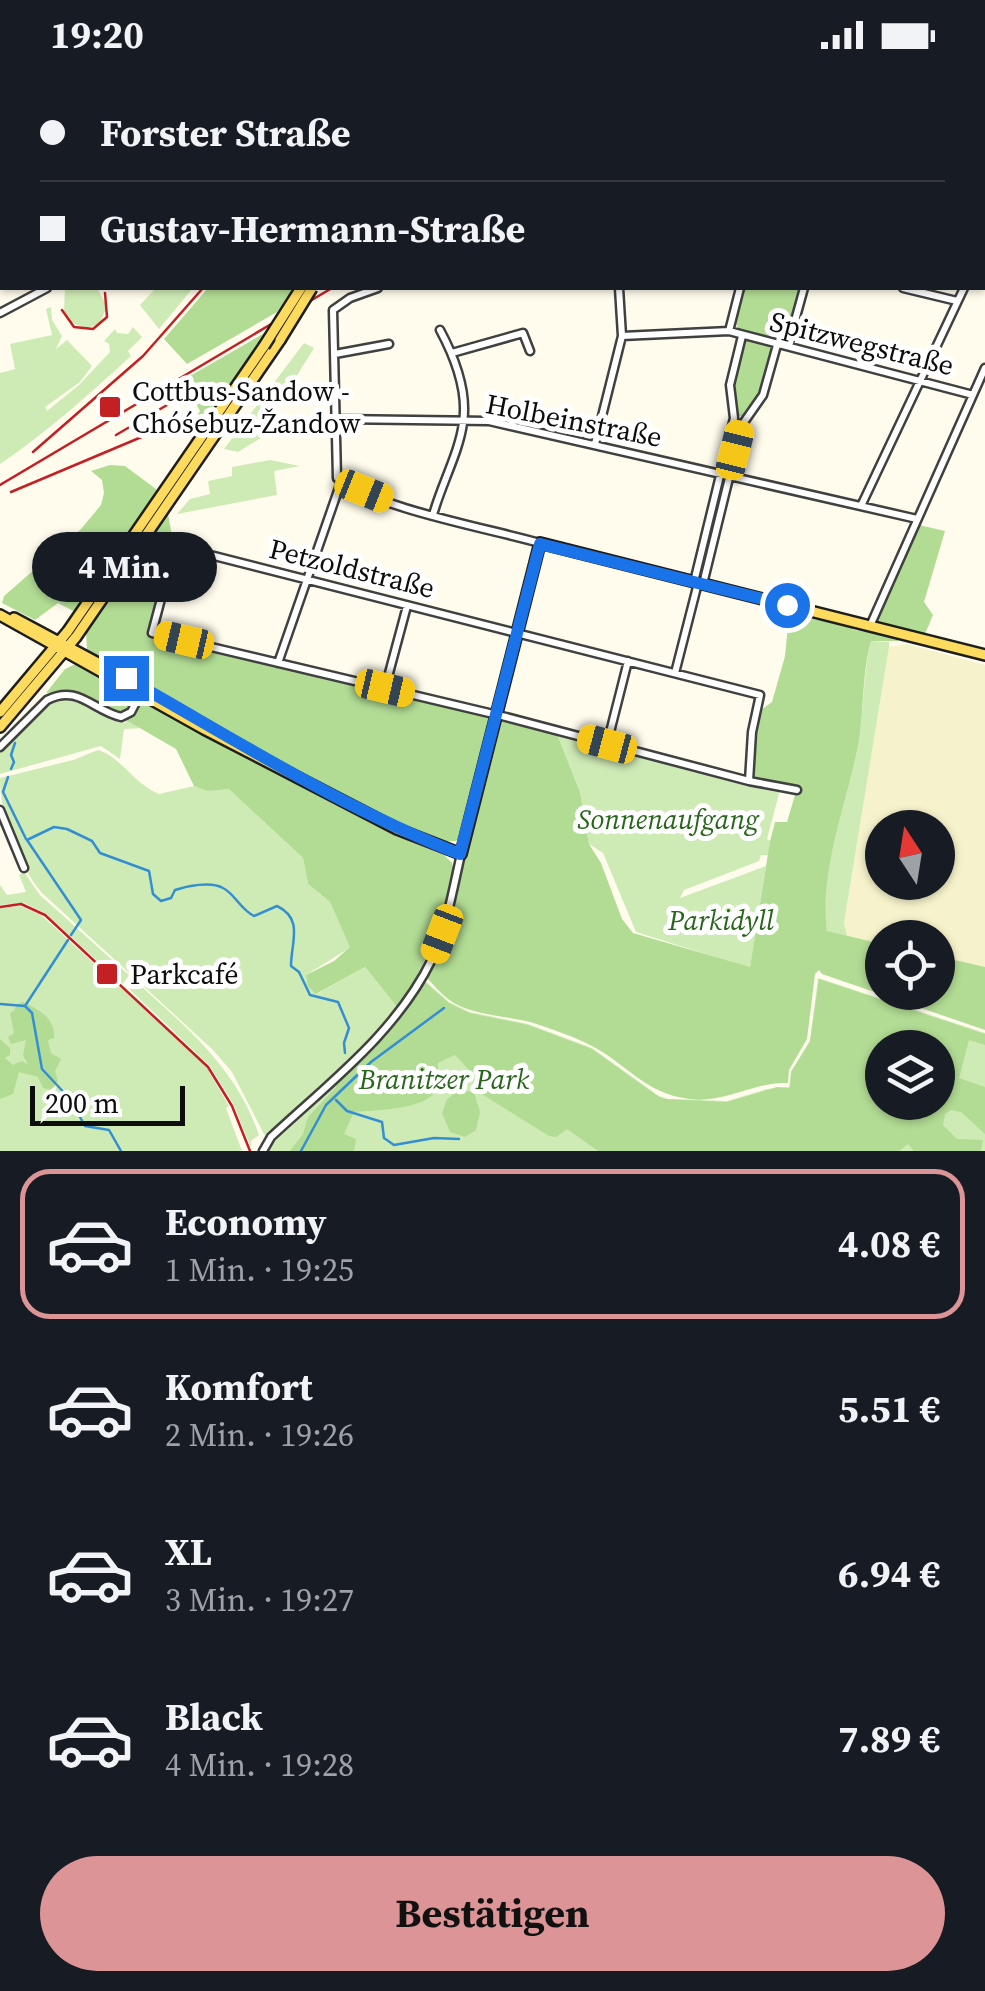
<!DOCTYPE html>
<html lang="de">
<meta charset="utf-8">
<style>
:root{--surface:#171b24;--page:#242831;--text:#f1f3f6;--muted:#9ea1a6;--line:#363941;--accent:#dc9497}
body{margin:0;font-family:"Source Serif 4",serif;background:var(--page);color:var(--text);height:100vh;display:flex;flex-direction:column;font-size:38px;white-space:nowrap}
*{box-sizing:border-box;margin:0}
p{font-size:32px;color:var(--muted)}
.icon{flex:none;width:55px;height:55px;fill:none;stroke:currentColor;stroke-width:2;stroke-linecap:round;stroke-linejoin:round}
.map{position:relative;height:1081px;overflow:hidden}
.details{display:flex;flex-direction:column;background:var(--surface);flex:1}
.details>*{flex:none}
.top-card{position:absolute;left:0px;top:0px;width:985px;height:220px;box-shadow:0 2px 8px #0004;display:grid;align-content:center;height:220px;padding:0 40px;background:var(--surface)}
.needle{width:65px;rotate:348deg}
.buttons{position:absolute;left:865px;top:740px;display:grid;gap:20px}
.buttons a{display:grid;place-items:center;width:90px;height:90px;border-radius:50%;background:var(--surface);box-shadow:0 2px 8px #0004;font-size:50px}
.scale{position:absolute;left:30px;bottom:25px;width:155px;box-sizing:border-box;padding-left:10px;border:5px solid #0d0d0d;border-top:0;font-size:28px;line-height:35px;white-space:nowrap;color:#0d0d0d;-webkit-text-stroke:8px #fff;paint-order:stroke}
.end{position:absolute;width:45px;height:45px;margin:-22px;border:12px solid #1a73e8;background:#fff;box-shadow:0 0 0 5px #fff}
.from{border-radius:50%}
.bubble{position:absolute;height:70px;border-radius:35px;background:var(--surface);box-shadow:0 2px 8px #0004;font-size:32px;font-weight:700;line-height:70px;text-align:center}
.car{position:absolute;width:30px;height:60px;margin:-30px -15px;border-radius:12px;box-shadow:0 0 8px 2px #0007;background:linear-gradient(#f5c518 24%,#345 0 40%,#f5c518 0 76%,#345 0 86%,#f5c518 0)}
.top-card b{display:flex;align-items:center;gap:35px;height:95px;font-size:38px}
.top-card b+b{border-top:2px solid var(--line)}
.top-card i{width:25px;height:25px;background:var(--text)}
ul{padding:18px 0 0;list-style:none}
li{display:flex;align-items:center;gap:30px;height:150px;margin:0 20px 15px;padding:0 20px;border:5px solid transparent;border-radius:30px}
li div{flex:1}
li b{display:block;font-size:38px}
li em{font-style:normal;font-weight:700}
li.selected{border-color:var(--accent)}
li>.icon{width:90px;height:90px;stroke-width:1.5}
.primary-button{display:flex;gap:20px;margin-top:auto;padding:20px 40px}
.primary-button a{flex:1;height:115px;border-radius:60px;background:var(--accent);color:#111;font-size:40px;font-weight:700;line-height:115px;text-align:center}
.status{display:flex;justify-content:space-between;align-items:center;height:70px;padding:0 50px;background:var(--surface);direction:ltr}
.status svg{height:28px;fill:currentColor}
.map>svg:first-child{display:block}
.farmland{fill:#f6f3cc;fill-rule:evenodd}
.green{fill:#cfebb5;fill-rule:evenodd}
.forest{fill:#b2dc94;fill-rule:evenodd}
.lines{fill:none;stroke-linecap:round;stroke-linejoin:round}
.stream{stroke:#348ed2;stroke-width:2.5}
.minor-casing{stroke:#404040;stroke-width:11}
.major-casing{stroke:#1e1e1e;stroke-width:14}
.minor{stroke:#fff;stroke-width:6}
.major{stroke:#fddb5f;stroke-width:9}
.tram{stroke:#c22023;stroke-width:2.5}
.rail{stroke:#c22023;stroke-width:2.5}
.major-bridge-casing{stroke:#1e1e1e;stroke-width:14;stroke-linecap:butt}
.major-bridge{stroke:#fddb5f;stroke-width:9}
.route{stroke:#1a73e8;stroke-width:12}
.poi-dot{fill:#c22023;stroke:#fff;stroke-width:4}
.labels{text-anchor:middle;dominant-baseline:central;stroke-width:10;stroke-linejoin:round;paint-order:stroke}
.street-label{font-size:28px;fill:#0d0d0d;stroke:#fff}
.poi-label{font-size:28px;fill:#0d0d0d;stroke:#fff;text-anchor:start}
.park-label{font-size:28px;font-style:italic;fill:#28671b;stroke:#fff}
</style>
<div class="status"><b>19:20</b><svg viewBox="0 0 49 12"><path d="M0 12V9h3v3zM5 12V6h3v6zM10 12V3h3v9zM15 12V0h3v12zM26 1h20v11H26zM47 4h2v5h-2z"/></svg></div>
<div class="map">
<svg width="985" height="1081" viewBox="0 0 985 1081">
<rect width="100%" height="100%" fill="#fffced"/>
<path class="farmland" d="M907,574L985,595V897L938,886V868H882V874L847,866L845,862L844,853L889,577ZM882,758H938V812H882Z"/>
<path class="green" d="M65,218H97L107,236L100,253L86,259L69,251L64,240Z
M156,218H193L159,259L140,235Z
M51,237L52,250L62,266L56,279L67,270L92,296L80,312L45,337L47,341L79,315L110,282L109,274L104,271L115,259L117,263L128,264L133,257L142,267L128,281L131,286C89,324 49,361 0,394V303L15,299L10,274L52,265L46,239Z
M304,273L314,278L276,339L264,366L238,382L224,379Z
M270,390L300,396L274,401L277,425L177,444L190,429L210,424L208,411L232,406V397Z
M871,571L889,572V577L844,853L847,866L827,862C818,798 848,733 859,671C864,638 863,603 871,571Z
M64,626L81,629V633L99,644L103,642L111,647V650L125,653L127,649L144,658L124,659L120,689L101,676L0,704V681L46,634Z
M557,664L780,720L767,769L770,771L768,785H761L759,791L684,820L680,828L766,796L750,898L636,862L603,783L589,774L580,722Z
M98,680C120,686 133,713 159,724L194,716L207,721L229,718L303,788L308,814L330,832L351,877L306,905L317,924L365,897L398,938L370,970L265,1066L232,1002L213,980L42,823C17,793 0,747 0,708L73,690Z
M24,802L40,825L129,905L123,914L45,843L24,833L0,835V815L7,825L26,822L19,805Z
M20,836L41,845L188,979L207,998L229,1036L226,1038L242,1081H0V838Z
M818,908L985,963V1081H267L273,1069L387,961L424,910L449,932L470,942L528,954L592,978L659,1026L667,1029L727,1031L767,1019L789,1017L791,1002L810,971ZM882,978H938V1032H882Z
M133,909C184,955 236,997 259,1065L251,1071V1077L233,1033L210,996L126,916Z"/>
<path class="forest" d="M208,218H294L277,242L187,294L164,269Z
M744,218H799L786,266L778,271L739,260L735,252Z
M268,261L202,357L192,368L185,364L200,341L183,310Z
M745,269L773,276L760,324L742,346H738L733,318Z
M110,395L125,396L156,419L157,423L75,542L58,533L35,550L2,533L4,526L81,459L101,435L104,423L102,410L91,401Z
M168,444L173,471L150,565L492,648L462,766L456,771L441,772L351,733L87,580L86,561Z
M919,455L945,461L924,532L933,545L925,564L873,554Z
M789,546L848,554L854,560L898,567V571H871C862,603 864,638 859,671C848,732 819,798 827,861L882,874V922H938V886L985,897V960L822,904L819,900L815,904L807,969L789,1000L788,1013C755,1011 725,1034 689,1029C643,1023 627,993 588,974C570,965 549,958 530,952C503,945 471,946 448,929C440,923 433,914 426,907L445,868L498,649L557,664L580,722L589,774L601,793L622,849L633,863L750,897L770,771L775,752H787L797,718L751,709L754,663L761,640L772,632L785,586Z
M78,593L350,741L411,772L444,785L452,793L454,802C441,852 427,895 398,938L365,897L316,924L308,916L306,905L334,891L350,877L330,832L308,814L303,788L229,719L207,721L194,716L176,679L76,621L46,623L65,599Z
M819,909L985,964V975L969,970L959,1008L985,1017V1064L961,1042L951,1040L945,1044L943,1055L957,1069L983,1070L981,1081H914L908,1074L899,1081H598L567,1059L556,1067L549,1066L480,1023L468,999L455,985L438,993C438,1001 440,1010 437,1018C430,1040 375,1040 354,1042L344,1064L356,1069L354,1081H290L303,1064L308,1047L336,1017L333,1013L388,961L424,911L449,933L469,943L528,955L592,979L659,1027L667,1029L727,1032L777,1017L790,1018L791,1002L810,971ZM882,978H938V1032H882Z
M23,932C39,940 55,947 54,968L48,970L51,983L61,989L55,1001L58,1011L51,1020L43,1018L38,1007L19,1002L13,1024L0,1029V969L10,978V985L5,988L13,995L22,991L28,995L23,985L26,970L11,974L8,967L14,963L10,943L15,940L16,935Z
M459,1020L474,1022L480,1042L476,1060L465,1067L450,1062L442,1043L447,1029Z"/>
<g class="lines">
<path class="stream" d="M11,699L14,692L11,685L15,673
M8,707L3,722L26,769
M71,865L81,850L27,770L54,757L67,759L92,771L100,783L149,801L153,824L161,831L171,828L175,820C186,816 211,811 223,818C235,824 240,839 254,846L277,836C304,849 291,872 291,896L299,902L310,925L338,932L349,958L344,973L345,983
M0,934L25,936L68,870
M25,936L32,943L42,999L70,1029L85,1056L109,1060L121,1081
M336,1030L347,1041L382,1052L384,1068L394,1075L434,1068L459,1069
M301,1081L326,1035L371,992L444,938"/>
<g class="minor-casing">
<path id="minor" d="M172,0L173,2
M266,0L267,2
M899,0V2
M947,0L948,2
M35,2L38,0
M869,2L874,0
M0,4L5,0
M0,34L2,32
M0,52H2
M982,63L985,64
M0,97L2,99
M982,117L985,118
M0,142L2,145
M982,177L985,171
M0,210L2,208
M378,218L350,228L333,240L337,408C379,439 487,458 540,473
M903,218L957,231
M0,243L47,218
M729,261L740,218
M622,266L729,261L973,325
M788,276L804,218
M452,283L523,263L530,281
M335,284L389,274
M337,349L489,351L917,449
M595,374L622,266L619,218
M861,436L964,218
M433,445C441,415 459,383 463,353C468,321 454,286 440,260
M175,476L760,625L752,662L749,711L506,647L152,563Z
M694,512L734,348L730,315L742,266
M703,514L742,355L763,325L777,275
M870,556L985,298
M278,593L341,412
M675,603L698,513
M385,618L407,536
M607,674L628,591
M0,677L47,630C78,614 92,640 121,647L131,642L143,619
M749,711L797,720
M0,740L24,798
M263,1081L271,1067C329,1013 397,962 432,889C447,856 453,819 461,784"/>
</g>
<g class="major-casing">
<path id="major" d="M315,0L316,2
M324,0L325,2
M0,545L204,659L397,759L461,784L540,473L985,585
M14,548L124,607
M0,642L68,561L264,276
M0,657L76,567L280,270"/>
</g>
<use href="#minor" class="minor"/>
<use href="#major" class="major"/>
<path class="tram" d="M0,103L2,106
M62,240L74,257L93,259L107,247L105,223"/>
<path class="rail" d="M357,2L359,0
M696,2L700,0
M116,365L179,328
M33,382L143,286L203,218
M0,415L332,218
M11,422L151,363L188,341
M0,837L21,834L45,845L208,997L232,1036L250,1081"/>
<g class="major-bridge-casing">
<path id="major-bridge" d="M280,270L312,218
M264,276L301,218"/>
</g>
<use href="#major-bridge" class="major-bridge"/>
</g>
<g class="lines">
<path class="route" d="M126,608C236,670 342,738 460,784L540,474L787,535"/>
</g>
<g class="poi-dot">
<rect x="98" y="325" width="24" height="24" rx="5"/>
<rect x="95" y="892" width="24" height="24" rx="5"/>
</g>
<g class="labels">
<g class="street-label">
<text transform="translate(862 273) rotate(14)">Spitzwegstraße</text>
<text transform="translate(574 350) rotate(11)">Holbeinstraße</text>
<text transform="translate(352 498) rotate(14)">Petzoldstraße</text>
</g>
<g class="poi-label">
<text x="132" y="321">Cottbus-Sandow -<tspan x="132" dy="32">Chóśebuz-Žandow</tspan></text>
<text x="130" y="904">Parkcafé</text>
</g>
<g class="park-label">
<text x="668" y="749">Sonnenaufgang</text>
<text x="721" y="850">Parkidyll</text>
<text x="444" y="1009">Branitzer Park</text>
</g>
</g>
</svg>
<div class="buttons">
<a><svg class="needle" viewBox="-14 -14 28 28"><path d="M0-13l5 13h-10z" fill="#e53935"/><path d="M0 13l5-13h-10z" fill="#9ea1a6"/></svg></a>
<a><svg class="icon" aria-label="locate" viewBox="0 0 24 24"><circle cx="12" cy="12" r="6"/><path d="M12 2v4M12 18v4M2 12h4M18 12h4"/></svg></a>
<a><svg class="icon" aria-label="layers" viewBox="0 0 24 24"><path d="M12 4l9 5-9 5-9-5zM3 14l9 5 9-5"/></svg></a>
</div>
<div class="scale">200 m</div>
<i class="end from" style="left:787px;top:535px"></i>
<i class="end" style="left:126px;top:608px"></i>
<div class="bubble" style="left:32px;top:462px;width:185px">4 Min.</div>
<i class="car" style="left:735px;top:380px;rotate:14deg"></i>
<i class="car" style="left:364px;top:421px;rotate:112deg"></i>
<i class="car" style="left:184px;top:570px;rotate:283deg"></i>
<i class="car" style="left:385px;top:618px;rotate:103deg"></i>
<i class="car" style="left:607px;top:674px;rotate:285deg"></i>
<i class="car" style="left:442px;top:864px;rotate:201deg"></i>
<div class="top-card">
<b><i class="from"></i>Forster Straße</b>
<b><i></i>Gustav-Hermann-Straße</b>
</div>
</div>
<section class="details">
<ul>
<li class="selected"><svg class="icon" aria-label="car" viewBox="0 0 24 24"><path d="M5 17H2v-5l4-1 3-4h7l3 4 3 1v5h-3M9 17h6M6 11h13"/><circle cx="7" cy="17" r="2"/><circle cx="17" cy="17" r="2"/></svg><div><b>Economy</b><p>1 Min. · 19:25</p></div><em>4.08 €</em></li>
<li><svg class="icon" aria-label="car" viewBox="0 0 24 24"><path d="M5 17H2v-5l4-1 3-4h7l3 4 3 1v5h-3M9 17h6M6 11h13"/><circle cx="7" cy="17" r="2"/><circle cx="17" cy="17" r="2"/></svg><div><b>Komfort</b><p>2 Min. · 19:26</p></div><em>5.51 €</em></li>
<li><svg class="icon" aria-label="car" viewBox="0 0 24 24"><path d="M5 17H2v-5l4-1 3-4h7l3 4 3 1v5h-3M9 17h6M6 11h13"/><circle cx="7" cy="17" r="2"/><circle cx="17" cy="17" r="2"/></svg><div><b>XL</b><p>3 Min. · 19:27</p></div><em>6.94 €</em></li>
<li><svg class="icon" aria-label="car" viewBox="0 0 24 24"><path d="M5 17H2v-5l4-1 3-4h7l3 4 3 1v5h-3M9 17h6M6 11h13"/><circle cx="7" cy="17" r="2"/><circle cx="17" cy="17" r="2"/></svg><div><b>Black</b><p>4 Min. · 19:28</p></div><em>7.89 €</em></li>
</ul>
<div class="primary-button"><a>Bestätigen</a></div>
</section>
